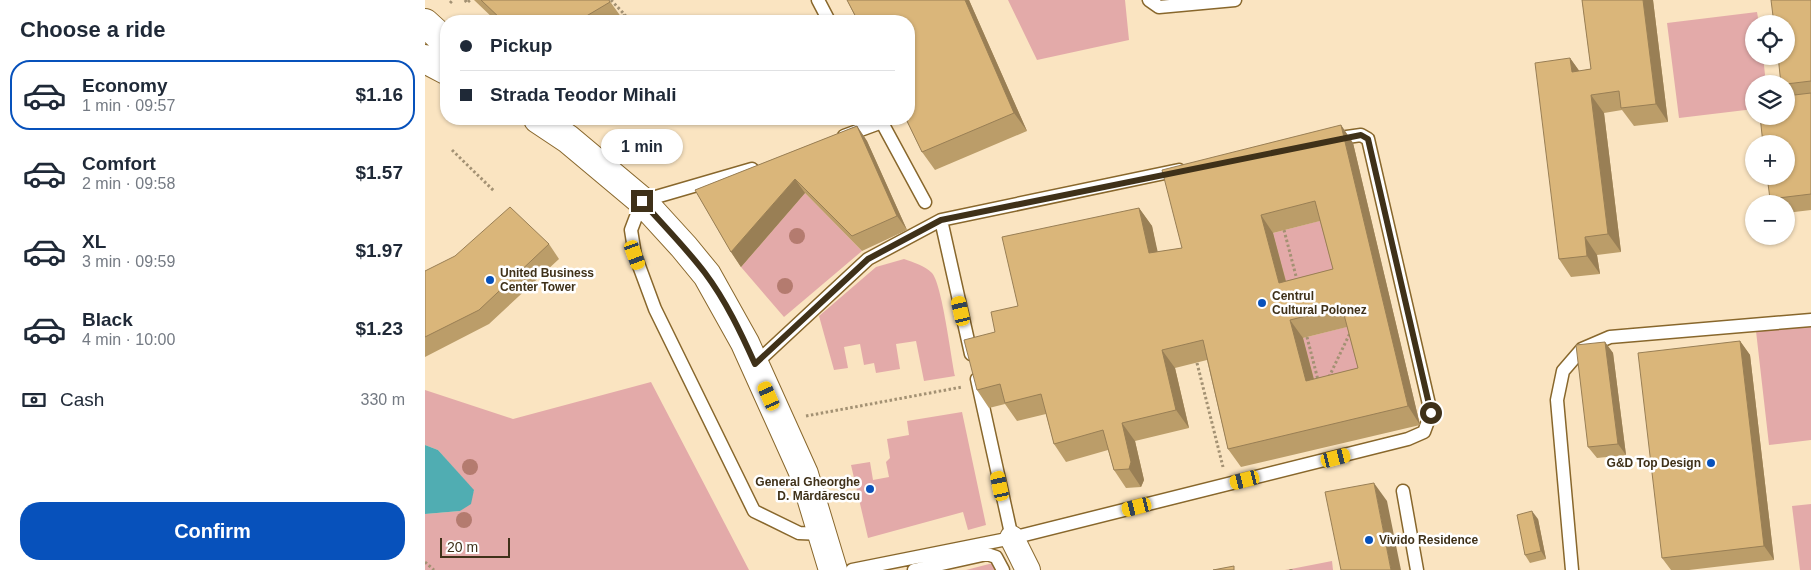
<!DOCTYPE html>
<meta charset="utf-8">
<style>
:root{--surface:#fff;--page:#f6f6f7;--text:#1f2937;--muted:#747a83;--line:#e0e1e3;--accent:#0751bb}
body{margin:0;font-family:Arial,sans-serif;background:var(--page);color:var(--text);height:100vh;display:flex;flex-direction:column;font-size:19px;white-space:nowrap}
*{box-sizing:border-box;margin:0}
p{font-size:16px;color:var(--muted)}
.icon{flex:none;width:28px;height:28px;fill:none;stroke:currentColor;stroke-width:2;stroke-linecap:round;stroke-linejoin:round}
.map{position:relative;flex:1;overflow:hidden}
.panel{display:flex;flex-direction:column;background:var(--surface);width:425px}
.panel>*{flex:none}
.banner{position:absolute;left:15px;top:15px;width:475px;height:110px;border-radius:20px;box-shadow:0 1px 4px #0004;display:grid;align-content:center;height:110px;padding:0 20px;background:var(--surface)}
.tools{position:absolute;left:1320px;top:15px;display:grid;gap:10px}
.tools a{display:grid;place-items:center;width:50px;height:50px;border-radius:50%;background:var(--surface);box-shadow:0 1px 4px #0004;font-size:25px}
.scale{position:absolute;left:15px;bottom:12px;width:70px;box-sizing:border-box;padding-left:5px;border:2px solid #3f3119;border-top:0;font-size:14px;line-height:18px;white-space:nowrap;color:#3f3119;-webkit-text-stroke:4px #fff;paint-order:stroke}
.end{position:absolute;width:22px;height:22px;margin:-11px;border:6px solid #3f3119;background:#fff;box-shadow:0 0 0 2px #fff}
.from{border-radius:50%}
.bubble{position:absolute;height:35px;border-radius:18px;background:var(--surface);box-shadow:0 1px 4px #0004;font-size:16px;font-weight:700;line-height:35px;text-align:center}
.car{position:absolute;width:15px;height:30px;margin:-15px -8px;border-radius:6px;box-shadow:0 0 4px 1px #0007;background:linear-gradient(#f5c518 24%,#345 0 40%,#f5c518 0 76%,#345 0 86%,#f5c518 0)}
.banner b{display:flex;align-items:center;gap:18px;height:48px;font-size:19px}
.banner b+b{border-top:1px solid var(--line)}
.banner i{width:12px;height:12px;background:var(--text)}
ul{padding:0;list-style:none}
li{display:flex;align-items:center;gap:15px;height:70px;margin:0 10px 8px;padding:0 10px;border:2px solid transparent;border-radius:20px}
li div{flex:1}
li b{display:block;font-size:19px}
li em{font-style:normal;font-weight:700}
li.on{border-color:var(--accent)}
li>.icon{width:45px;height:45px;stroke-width:1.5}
h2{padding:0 20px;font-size:22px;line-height:60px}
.pay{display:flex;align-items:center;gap:12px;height:55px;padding:0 20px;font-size:19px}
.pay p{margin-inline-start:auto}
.button{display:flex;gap:10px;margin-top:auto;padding:10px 20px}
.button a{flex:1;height:58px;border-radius:20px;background:var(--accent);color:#fff;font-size:20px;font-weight:700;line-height:58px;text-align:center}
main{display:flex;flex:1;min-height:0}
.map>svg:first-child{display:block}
.green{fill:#e3aaa9}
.water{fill:#50adb2}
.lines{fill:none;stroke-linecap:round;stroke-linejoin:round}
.service-casing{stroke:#88672c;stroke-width:15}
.minor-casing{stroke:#88672c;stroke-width:26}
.secondary-casing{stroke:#88672c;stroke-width:30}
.path{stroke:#a39173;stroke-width:3;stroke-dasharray:2.5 2.5;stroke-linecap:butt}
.service{stroke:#fff;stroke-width:12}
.minor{stroke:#fff;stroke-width:24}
.secondary{stroke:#fff;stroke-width:28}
.tree{fill:#b47b6f}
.wall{fill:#bb9d69;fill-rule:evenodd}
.shaded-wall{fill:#997f55}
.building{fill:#dab67a;stroke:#997f55;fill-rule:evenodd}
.route{stroke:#3f3119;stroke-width:6}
.poi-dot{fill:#0751bb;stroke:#fff;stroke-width:2}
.labels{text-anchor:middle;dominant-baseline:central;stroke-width:5;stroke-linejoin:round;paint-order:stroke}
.poi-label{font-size:12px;font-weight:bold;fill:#3f3119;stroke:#fff;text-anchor:start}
</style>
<main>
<section class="panel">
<h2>Choose a ride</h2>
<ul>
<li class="on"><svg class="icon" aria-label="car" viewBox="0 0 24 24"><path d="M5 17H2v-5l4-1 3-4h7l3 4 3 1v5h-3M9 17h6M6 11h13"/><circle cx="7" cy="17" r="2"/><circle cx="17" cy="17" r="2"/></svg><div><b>Economy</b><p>1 min · 09:57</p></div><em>$1.16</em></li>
<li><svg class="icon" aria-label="car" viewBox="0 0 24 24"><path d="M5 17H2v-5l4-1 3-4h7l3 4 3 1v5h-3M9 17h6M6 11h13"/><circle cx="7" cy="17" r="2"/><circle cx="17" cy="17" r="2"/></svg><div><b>Comfort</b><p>2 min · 09:58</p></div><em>$1.57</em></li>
<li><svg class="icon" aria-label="car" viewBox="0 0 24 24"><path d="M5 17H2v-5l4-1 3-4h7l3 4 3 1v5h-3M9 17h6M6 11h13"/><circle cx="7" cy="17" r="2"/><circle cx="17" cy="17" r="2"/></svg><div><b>XL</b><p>3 min · 09:59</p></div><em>$1.97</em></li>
<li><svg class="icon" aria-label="car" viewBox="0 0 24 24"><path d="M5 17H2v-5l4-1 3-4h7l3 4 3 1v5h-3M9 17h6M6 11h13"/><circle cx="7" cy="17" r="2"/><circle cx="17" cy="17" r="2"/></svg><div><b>Black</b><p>4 min · 10:00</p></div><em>$1.23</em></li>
</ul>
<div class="pay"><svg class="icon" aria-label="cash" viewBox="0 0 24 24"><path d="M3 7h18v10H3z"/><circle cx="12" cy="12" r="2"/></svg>Cash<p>330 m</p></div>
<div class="button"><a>Confirm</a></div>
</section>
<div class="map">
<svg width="1386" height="570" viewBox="0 0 1386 570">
<rect width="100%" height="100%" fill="#fae4c1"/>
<path class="green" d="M583,0H700L704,40L612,60Z
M1332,12L1334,24H1329V56H1338L1341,84H1329V109L1254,118L1242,23Z
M380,193L437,251L359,317L316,267Z
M902,219L920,287L866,301L848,233Z
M479,259C488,262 500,266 507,273C517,284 526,357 530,376L499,381L491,341L471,344L475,369L451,373L449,363L439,365L435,344L419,347L423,368L409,370L394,316L451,267Z
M929,325L945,386L894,399L878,338Z
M1386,325V440L1344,445L1331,331Z
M226,382L324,570H0V514L35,511L49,491L13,450L0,445V390L88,419Z
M537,412L561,525L543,530L538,512L443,538L426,465L445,462L448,480L464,477L461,462L465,458L462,439L484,435L482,421Z
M1386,504V570H1375L1367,506Z
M907,561L908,570H860L866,569Z
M568,563L572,570H541Z"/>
<path class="water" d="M0,445L13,450L49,490L46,504L35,511L0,514Z"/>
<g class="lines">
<g class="service-casing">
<path id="service" d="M393,0L404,21
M724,0L734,7L810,0
M455,119L500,202
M419,136L457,122
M327,169L217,201L206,230L210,255L230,309L329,511L374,533L398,534
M516,220L546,354
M330,364L443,259L516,220L754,170
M552,379L587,538
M978,491L992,570
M427,570L587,538L983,439L999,432L1006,413L943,139L936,135L908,139
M489,570L562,554L571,557L578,570
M1147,570L1132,400L1138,371L1157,349L1185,337L1386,320"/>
</g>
<g class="minor-casing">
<path id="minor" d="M587,538L603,570"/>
</g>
<g class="secondary-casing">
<path id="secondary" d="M0,23L21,42
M0,59L21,70
M113,119L143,139L217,201L259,247L282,275L320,343L379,474L408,570"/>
</g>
<path class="path" d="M40,0L42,3L45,0
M186,0L200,15L190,21
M25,3L28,0
M27,150L69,191
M859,230L872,280
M882,337L893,380
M772,363L798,467
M904,377L925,333
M381,416L537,387
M0,562L9,570
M866,569V570"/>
<use href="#service" class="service"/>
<use href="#minor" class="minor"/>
<use href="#secondary" class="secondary"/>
</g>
<g class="tree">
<circle cx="372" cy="236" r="8"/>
<circle cx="360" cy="286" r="8"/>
<circle cx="45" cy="467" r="8"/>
<circle cx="39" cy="520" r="8"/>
</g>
<path class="wall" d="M49,0H184L199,21H71Z
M422,0H544L602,131L510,170L497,152Z
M1157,0H1228L1243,122L1209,126L1197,110L1179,113L1196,252L1172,255L1175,274L1146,277L1134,259L1145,58L1154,71L1166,69Z
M1386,0V210L1361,213V204H1348L1345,199L1364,95L1361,92V84Z
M916,125L928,143L995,425L816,467L803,449L782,360L750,368L764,428L710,441L719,480L716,487L701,488L689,470L683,450L641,462L629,444L621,414L592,421L580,404L564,408L552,390L570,332L593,306L714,208L727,226L732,252L757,248ZM895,221L908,269L861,281L848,233ZM922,327L933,368L889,379L878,338Z
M432,126L442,141L482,230L437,251L380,193L316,267L306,252L270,190Z
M124,244L134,259L64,324L0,357V271Z
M1315,341L1325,355L1349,560L1264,570H1246L1237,558Z
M1180,342L1188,353L1201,455L1172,458L1163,447Z
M1113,519L1121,559L1105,563L1100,555Z"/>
<path class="shaded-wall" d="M540,0H544L602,131L589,113Z
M1218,0H1228L1243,122L1231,104Z
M1145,58L1158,76L1147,72Z
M1166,95L1179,113L1196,252L1183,234Z
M916,125L928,143L995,425L983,406Z
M432,126L442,141L482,230L472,216Z
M370,179L380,193L316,267L306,252Z
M714,208L727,226L737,271L724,253Z
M836,215L848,233L866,301L854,283Z
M1160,237L1172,255L1175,274L1162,256Z
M865,320L878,338L894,399L881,381Z
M1315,341L1325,355L1349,560L1339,546Z
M1180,342L1188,353L1201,455L1193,444Z
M737,350L750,368L764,428L751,410Z
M697,423L710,441L719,480L716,487L704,469Z
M949,483L962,501L976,570H966Z
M1107,511L1113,519L1121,559L1116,551Z"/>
<path class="building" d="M56,0H184L185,2L153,21H78Z
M422,0H540L589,113L497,152L481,119H484V21H433Z
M1157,0H1218L1231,104L1196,108L1194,91L1166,95L1183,234L1160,237L1162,256L1134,259L1110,63L1145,58L1147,72L1166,69Z
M1346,0H1386V81L1361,84H1356L1353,56H1361V24H1349Z
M1386,93V194L1345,199L1342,176H1361V144H1338L1335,116H1361V96Z
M916,125L983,406L803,449L778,340L737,350L751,410L697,423L706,462L704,469L689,470L678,430L629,444L616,394L580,403L575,384L552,390L539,340L570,332L566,312L593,306L577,237L714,208L724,253L757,248L737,170ZM890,201L908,269L854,283L836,215ZM917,307L933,368L881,381L865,320Z
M432,126L472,216L427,236L370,179L306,252L270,190Z
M85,207L124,244L54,310L0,337V271L30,256Z
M1315,341L1339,546L1237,558L1213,353Z
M1180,342L1193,444L1163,447L1151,345Z
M949,483L966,570H916L900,492Z
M1107,511L1116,551L1100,555L1092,515Z
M809,566V570H788Z"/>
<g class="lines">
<path class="route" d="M217,201C238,225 261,248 280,273C301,301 316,333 330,364L443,259L516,220L936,135L943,139L1006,413"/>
</g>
<g class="poi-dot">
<circle cx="65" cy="280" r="5"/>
<circle cx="837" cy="303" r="5"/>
<circle cx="1286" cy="463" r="5"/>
<circle cx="445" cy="489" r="5"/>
<circle cx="944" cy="540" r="5"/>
</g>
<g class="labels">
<g class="poi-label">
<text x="75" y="273">United Business<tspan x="75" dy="14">Center Tower</tspan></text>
<text x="847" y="296">Centrul<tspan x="847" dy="14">Cultural Polonez</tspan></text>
<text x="1276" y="463" text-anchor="end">G&amp;D Top Design</text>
<text x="435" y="482" text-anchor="end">General Gheorghe<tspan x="435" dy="14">D. Mărdărescu</tspan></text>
<text x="954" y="540">Vivido Residence</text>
</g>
</g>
</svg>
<div class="tools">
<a><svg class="icon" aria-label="locate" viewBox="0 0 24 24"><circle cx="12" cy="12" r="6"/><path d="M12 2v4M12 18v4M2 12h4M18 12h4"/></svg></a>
<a><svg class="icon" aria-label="layers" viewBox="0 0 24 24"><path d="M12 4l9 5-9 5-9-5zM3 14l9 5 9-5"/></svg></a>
<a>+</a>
<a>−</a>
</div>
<div class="scale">20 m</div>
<i class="end from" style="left:1006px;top:413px"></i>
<i class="end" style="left:217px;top:201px"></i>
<div class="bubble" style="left:176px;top:129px;width:82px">1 min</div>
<i class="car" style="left:210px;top:255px;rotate:160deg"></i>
<i class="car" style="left:536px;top:311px;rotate:347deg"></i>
<i class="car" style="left:344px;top:396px;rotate:336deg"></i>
<i class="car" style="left:911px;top:458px;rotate:76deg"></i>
<i class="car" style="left:820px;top:480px;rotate:256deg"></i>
<i class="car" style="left:575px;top:486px;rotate:348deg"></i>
<i class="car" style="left:712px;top:507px;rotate:256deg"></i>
<div class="banner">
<b><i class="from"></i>Pickup</b>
<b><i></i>Strada Teodor Mihali</b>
</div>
</div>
</main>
